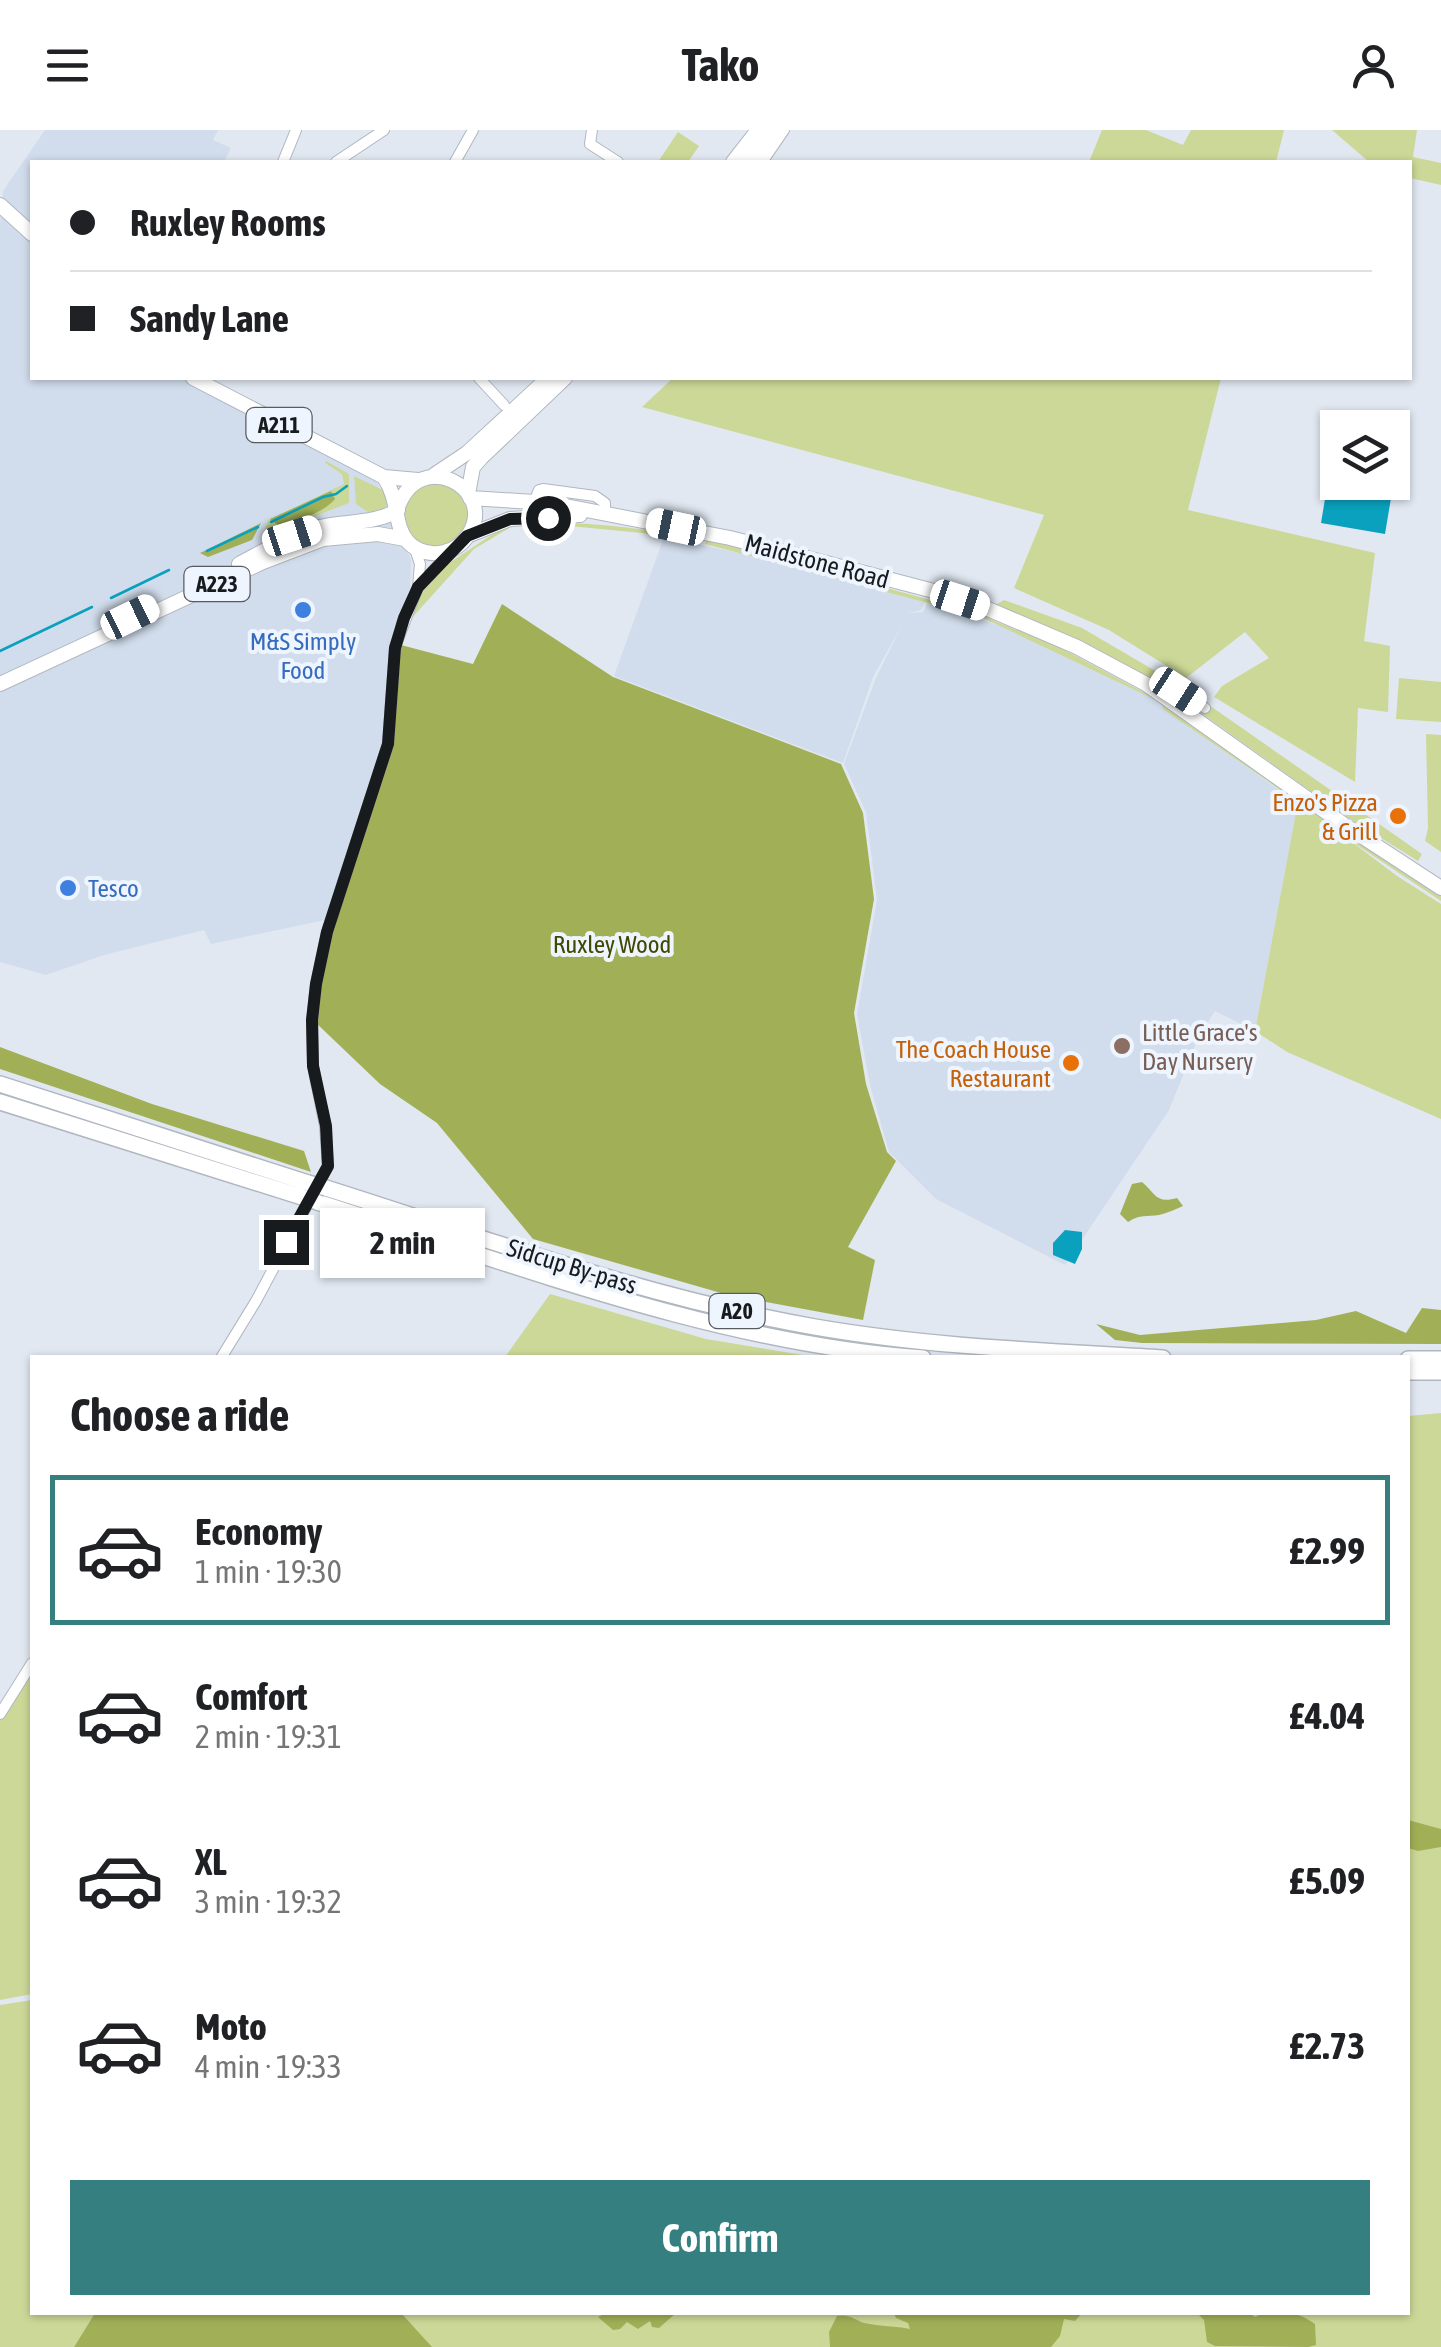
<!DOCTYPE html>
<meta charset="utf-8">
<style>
:root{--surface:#fff;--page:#f6f6f6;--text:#202124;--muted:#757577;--line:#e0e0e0;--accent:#367f81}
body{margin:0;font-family:"Asap Condensed",sans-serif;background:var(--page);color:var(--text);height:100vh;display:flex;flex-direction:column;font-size:38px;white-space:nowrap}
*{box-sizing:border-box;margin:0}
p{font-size:32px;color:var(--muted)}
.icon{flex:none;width:55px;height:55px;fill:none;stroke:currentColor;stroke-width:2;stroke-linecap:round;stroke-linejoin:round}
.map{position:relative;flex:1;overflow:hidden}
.side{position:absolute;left:30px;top:1225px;width:1380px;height:960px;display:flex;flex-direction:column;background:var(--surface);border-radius:0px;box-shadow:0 2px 8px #0004}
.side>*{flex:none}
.banner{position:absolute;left:30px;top:30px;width:1382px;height:220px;border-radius:0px;box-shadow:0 2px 8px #0004;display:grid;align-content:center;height:220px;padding:0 40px;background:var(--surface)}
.buttons{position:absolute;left:1320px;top:280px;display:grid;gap:20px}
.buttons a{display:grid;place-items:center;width:90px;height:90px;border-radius:0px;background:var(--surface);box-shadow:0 2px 8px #0004;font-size:50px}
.end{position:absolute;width:45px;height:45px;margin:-22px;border:12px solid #181b1e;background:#fff;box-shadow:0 0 0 5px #fff}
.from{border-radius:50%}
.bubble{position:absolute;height:70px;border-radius:0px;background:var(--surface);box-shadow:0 2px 8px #0004;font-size:32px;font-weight:700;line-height:70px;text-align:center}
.car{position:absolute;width:30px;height:60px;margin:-30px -15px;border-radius:12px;box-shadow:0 0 8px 2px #0007;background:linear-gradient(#fff 24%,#345 0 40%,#fff 0 76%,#345 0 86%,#fff 0)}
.banner b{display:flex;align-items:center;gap:35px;height:95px;font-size:38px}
.banner b+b{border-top:2px solid var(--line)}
.banner i{width:25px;height:25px;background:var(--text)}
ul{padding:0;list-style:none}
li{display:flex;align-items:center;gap:30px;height:150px;margin:0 20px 15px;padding:0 20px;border:5px solid transparent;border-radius:0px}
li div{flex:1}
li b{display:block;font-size:38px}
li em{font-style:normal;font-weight:700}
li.current{border-color:var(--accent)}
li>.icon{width:90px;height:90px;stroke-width:1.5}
h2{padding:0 40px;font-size:45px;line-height:120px}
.primary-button{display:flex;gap:20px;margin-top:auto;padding:20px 40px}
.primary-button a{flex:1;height:115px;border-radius:0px;background:var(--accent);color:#fff;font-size:40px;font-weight:700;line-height:115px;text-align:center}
header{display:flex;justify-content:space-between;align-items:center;height:130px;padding:0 40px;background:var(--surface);font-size:45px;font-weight:700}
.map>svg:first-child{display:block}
.built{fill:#d1ddec}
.green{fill:#ccd897}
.forest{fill:#a1b057}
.water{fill:#09a1be}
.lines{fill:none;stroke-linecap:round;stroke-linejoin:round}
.stream{stroke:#09a1be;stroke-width:2.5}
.minor-casing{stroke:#b1b7c0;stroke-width:12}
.major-casing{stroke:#b1b7c0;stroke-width:16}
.highway-casing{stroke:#b1b7c0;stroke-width:18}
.minor{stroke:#fff;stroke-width:10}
.major{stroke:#fff;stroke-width:14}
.highway{stroke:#fff;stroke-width:15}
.highway-bridge-casing{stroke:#b1b7c0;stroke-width:18;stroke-linecap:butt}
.highway-bridge{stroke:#fff;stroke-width:15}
.route{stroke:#181b1e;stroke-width:12}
.shop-dot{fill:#3f7fe0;stroke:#eef5fe;stroke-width:4}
.food-dot{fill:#e8710a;stroke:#eef5fe;stroke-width:4}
.education-dot{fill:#8d6e63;stroke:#eef5fe;stroke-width:4}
.labels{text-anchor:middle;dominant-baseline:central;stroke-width:8;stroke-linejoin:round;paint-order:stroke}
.shield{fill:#eef5fe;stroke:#585c61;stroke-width:2.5}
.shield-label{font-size:22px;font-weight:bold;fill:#181b1e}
.street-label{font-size:25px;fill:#181b1e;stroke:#eef5fe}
.shop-label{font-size:25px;fill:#366cbe;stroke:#eef5fe}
.food-label{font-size:25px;fill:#c56008;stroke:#eef5fe;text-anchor:end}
.park-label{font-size:25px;fill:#404802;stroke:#eef5fe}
.education-label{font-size:25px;fill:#785e54;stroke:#eef5fe;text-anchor:start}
</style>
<header><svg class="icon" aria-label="menu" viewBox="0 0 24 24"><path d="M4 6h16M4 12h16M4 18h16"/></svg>Tako<svg class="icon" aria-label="person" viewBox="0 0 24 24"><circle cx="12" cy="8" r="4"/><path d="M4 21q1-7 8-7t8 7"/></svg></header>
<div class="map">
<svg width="1441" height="2217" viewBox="0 0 1441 2217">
<rect width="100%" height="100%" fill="#e1e8f1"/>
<path class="built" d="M45,0H218L213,10L231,18L224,32H32V248H187L376,350L411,430L410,458L391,511L395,522L391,594L355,717L325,790L211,814L204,800L104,825L46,845L0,832V95L3,61Z
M664,407L750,425L925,471L921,480L908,483L923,482L928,472L1001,496L1162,573L1164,579L1298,673L1255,901L1215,881L1199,906L1169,980L1065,1135L936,1069L889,1022L870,955L857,884L877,770L866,682L844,634L876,548L902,495L873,547L843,633L614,546Z"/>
<path class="green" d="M1102,0H1146L1183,15L1191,0H1284L1276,32H1089Z
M1332,0H1417L1413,27L1441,33V55L1410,48V32H1369Z
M678,2L699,16L688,32H658Z
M673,248H1221L1188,380L1375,423L1364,511L1390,516L1388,582L1358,578L1355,652L1214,567L1222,556L1269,528L1245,502L1186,548L1109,500L1014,458L1044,385L642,277Z
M326,331L349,344V373L263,406L268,390L344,354L342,344L325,333Z
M354,346L387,362L390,371L382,382L371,384L356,374Z
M404 385a32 32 0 1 1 64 0a32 32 0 1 1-64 0Z
M541,392C590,394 646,395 691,412L642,403L549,394L514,395L474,419L410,490L420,465L440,439L496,402L514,394Z
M707,409L971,481L1063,519L1160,571L1336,697L1441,766V771L1348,709L1397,746L1441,774V989L1287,922L1255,901L1298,672L1163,579L1162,573L981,487L705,414Z
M1004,470L1082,498L1176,553L1168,561L1075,509L995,475Z
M1399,548L1441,552V592L1396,589Z
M1209,575L1422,724L1418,731L1347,687L1201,583Z
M1426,604L1441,605V722L1425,711L1428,698Z
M550,1164L706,1209L815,1227H505Z
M1441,1283V2217H418L393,2183L1408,2182V1286Z
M32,1536V1864L0,1870V1586Z
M32,1870V2182L95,2183L74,2217H0V1875Z"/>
<path class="forest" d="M331,361L335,369C321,385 298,389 279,396L270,389Z
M261,393L252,410L208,427L200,423Z
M502,474L613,547L841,634L863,683L874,769L854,883L866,954L887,1022L896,1031L848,1117L875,1130L863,1190L728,1165L533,1109L437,993L380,954L314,891L329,802L384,634L401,515L473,534Z
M0,917L152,974L304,1021L311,1042L0,939Z
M1142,1052C1156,1064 1156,1074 1177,1068L1183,1076C1176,1079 1167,1083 1159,1085C1147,1087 1140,1084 1128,1092L1120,1084L1132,1054Z
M1422,1178L1441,1180V1214L1142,1213L1115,1210L1096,1194L1140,1205L1316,1190L1356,1181L1406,1203Z
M1408,1690L1441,1699V1717L1418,1721L1408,1718Z
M617,2182H676V2183L659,2198L652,2197L650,2191L638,2199L627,2192L620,2199L613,2200L598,2187L606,2183L615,2185Z
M95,2183H401L432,2217H74Z
M894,2183V2182L1082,2183L1075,2191L1064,2189L1060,2206L1051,2217H830L829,2202L837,2186C849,2185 851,2187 861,2192C872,2196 897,2196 910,2199L908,2193L896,2188Z
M1197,2183H1249L1255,2187C1273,2177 1300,2182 1315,2194L1316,2215L1308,2217L1215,2216L1207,2212L1204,2190Z"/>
<path class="water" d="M1327,357L1391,368L1385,404L1321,393Z
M1065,1100L1082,1102V1119L1075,1134L1053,1125V1113Z"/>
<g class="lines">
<path class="stream" d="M271,392L323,367L336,364L347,356
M207,421L258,397
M111,468L169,440
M0,521L92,477"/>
<g class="minor-casing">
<path id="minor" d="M592,0L590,14L618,32
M283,32L296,0
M336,32L384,0
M455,32L473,0
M762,32L784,0
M479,248L504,275
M534,372L539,360L543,359L595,366L605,373V385
M419,456L451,421
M1166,568L1174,559L1205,578
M221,1228L256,1171L328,1036L325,996L313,936L312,891L316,854L327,802L388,614L395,517L418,457L420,434L415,419
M0,1584L32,1533"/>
</g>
<g class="major-casing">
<path id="major" d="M733,32L758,0
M748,32L771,0
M0,75L32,104
M193,248L384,347L418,350
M434,345L467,323L548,248
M384,347C400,371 393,395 408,412C417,422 432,425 444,422C455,420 463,413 469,404C497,359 420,316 398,377
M468,364L473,337L481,328L565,248
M470,368L550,373L730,408L930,460L988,479L1077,517L1146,554L1343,694L1441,758
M467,406L510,389L580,385
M239,434C266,420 290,405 320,397C345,391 376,394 398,380
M0,554L263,432L323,409L378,404L405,409"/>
</g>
<g class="highway-casing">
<path id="highway" d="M0,954L308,1053
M0,972L302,1067
M326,1058C487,1109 648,1168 815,1197C930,1217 1047,1221 1163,1228
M317,1072C514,1134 716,1213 923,1228
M1408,1229H1441
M1408,1242H1441"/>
</g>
<use href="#minor" class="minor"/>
<use href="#major" class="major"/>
<use href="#highway" class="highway"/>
<g class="highway-bridge-casing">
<path id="highway-bridge" d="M308,1053L326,1058
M302,1067L317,1072"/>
</g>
<use href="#highway-bridge" class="highway-bridge"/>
</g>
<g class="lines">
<path class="route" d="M286,1112L328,1036L326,996L313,936L312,890L316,854L327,802L388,614L395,518L404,488L418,457L467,406L510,389L548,388"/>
</g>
<g class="shop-dot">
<circle cx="303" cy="480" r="10"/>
<circle cx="68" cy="758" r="10"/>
</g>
<g class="food-dot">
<circle cx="1398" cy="686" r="10"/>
<circle cx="1071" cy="933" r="10"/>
</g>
<circle class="education-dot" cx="1122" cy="916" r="10"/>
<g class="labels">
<g class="shield">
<rect x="246.5" y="278" width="65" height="34" rx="8"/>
<rect x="184.5" y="437" width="65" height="34" rx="8"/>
<rect x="709.5" y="1164" width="55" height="34" rx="8"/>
</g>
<g class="shield-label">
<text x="279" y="295">A211</text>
<text x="217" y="454">A223</text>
<text x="737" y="1181">A20</text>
</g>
<g class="street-label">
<text transform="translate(817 431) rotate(15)">Maidstone Road</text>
<text transform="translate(572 1136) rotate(17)">Sidcup By-pass</text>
</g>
<g class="shop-label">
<text x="303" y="511">M&amp;S Simply<tspan x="303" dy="29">Food</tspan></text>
<text x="88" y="758" text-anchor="start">Tesco</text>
</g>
<g class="food-label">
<text x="1378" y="672">Enzo's Pizza<tspan x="1378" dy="29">&amp; Grill</tspan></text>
<text x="1051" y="919">The Coach House<tspan x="1051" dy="29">Restaurant</tspan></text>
</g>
<g class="park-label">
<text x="612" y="814">Ruxley Wood</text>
</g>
<g class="education-label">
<text x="1142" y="902">Little Grace's<tspan x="1142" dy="29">Day Nursery</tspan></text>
</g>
</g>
</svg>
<div class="buttons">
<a><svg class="icon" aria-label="layers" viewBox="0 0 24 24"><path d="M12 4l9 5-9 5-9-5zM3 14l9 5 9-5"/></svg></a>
</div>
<i class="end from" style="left:548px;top:388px"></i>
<i class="end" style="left:286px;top:1112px"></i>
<div class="bubble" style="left:320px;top:1078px;width:165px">2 min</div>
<i class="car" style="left:676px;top:397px;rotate:282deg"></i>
<i class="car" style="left:292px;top:406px;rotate:72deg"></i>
<i class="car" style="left:960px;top:470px;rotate:108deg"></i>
<i class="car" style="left:130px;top:487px;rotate:64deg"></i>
<i class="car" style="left:1178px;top:561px;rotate:123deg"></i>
<div class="banner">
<b><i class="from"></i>Ruxley Rooms</b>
<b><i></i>Sandy Lane</b>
</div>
<section class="side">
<h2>Choose a ride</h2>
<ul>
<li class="current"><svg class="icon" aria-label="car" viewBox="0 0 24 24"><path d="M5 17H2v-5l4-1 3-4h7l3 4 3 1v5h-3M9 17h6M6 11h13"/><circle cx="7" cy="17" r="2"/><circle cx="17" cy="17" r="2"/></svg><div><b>Economy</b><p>1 min · 19:30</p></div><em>£2.99</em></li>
<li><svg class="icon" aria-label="car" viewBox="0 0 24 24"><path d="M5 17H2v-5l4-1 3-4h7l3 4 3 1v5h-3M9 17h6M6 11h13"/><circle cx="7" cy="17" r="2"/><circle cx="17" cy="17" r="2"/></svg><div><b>Comfort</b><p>2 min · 19:31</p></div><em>£4.04</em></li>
<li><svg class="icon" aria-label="car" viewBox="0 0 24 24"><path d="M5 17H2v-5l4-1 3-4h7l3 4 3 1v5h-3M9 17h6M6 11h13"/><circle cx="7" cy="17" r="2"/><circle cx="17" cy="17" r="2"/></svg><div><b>XL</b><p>3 min · 19:32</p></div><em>£5.09</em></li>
<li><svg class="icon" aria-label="car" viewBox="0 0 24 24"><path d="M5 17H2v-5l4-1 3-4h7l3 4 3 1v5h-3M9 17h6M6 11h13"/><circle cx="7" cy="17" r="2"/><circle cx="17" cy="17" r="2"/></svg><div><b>Moto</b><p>4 min · 19:33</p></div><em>£2.73</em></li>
</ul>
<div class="primary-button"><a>Confirm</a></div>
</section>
</div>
